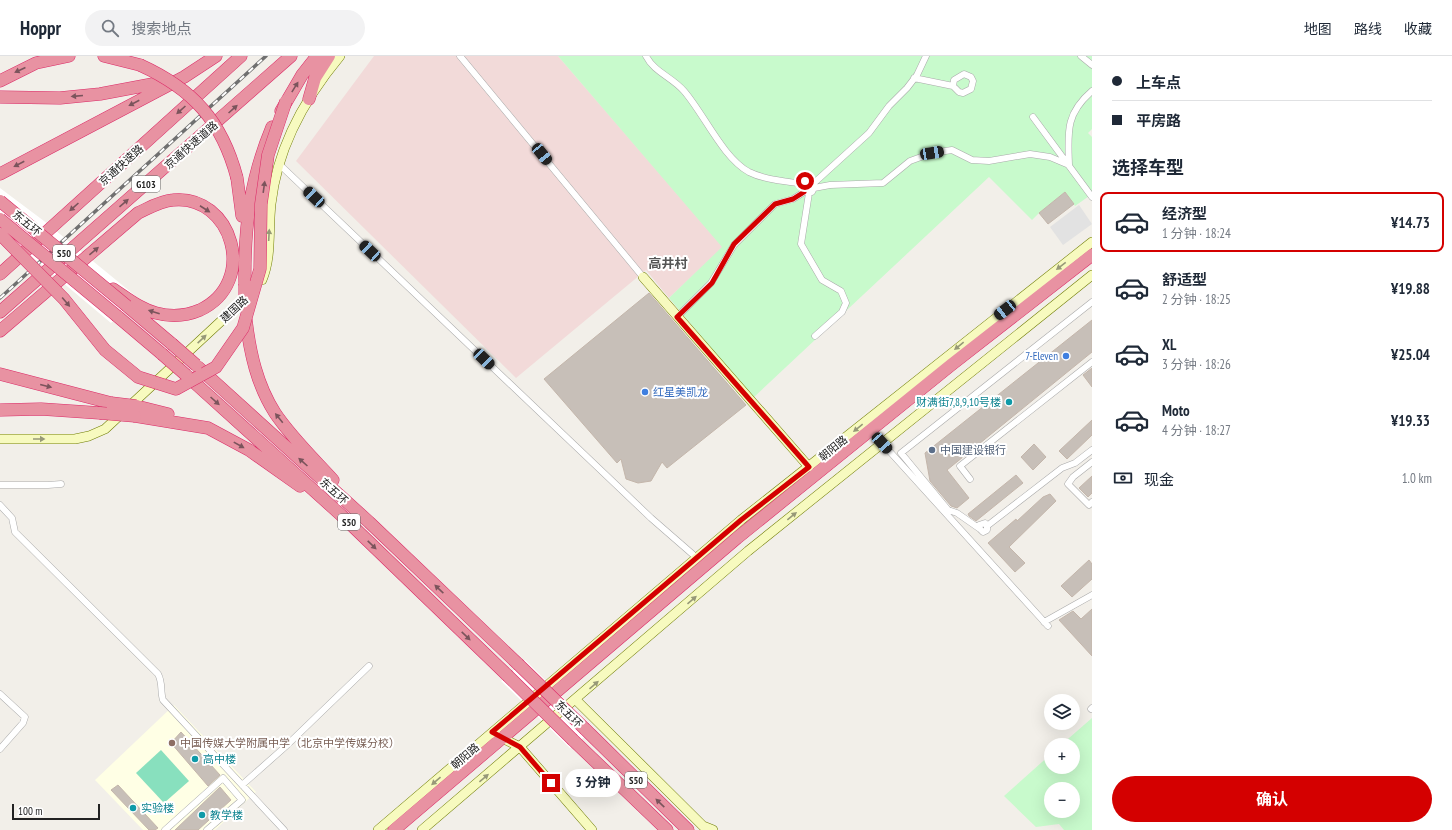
<!DOCTYPE html>
<html lang="zh">
<meta charset="utf-8">
<style>
:root{--surface:#fff;--page:#f2f2f3;--text:#1f2937;--muted:#747a83;--line:#e0e1e3;--accent:#d40000}
body{margin:0;font-family:"PT Sans Narrow","Noto Sans SC",sans-serif;background:var(--page);color:var(--text);height:100vh;display:flex;flex-direction:column;font-size:15px;white-space:nowrap}
*{box-sizing:border-box;margin:0}
p{font-size:13px;color:var(--muted)}
.icon{flex:none;width:22px;height:22px;fill:none;stroke:currentColor;stroke-width:2;stroke-linecap:round;stroke-linejoin:round}
.map{position:relative;flex:1;overflow:hidden}
.panel{display:flex;flex-direction:column;background:var(--surface);width:360px}
.panel>*{flex:none}
.guide{display:grid;align-content:center;height:88px;padding:0 20px;background:var(--surface)}
.buttons{position:absolute;left:1044px;top:638px;display:grid;gap:8px}
.buttons a{display:grid;place-items:center;width:36px;height:36px;border-radius:50%;background:var(--surface);box-shadow:0 4px 16px #0002;font-size:20px}
.scale{position:absolute;left:12px;bottom:10px;width:88px;box-sizing:border-box;padding-left:4px;border:2px solid #222;border-top:0;font-size:11px;line-height:14px;white-space:nowrap;color:#222;-webkit-text-stroke:3px #fff;paint-order:stroke}
.end{position:absolute;width:18px;height:18px;margin:-9px;border:5px solid #d40000;background:#fff;box-shadow:0 0 0 2px #fff}
.from{border-radius:50%}
.bubble{position:absolute;height:28px;border-radius:14px;background:var(--surface);box-shadow:0 4px 16px #0002;font-size:13px;font-weight:700;line-height:28px;text-align:center}
.car{position:absolute;width:12px;height:24px;margin:-12px -6px;border-radius:5px;box-shadow:0 0 3px 1px #0007;background:linear-gradient(#222 24%,#8ab4d8 0 40%,#222 0 76%,#8ab4d8 0 86%,#222 0)}
.guide b{display:flex;align-items:center;gap:14px;height:38px;font-size:15px}
.guide b+b{border-top:1px solid var(--line)}
.guide i{width:10px;height:10px;background:var(--text)}
ul{padding:0;list-style:none}
li{display:flex;align-items:center;gap:12px;height:60px;margin:0 8px 6px;padding:0 12px;border:2px solid transparent;border-radius:8px}
li div{flex:1}
li b{display:block;font-size:15px}
li em{font-style:normal;font-weight:700}
li.active{border-color:var(--accent)}
li>.icon{width:36px;height:36px;stroke-width:1.5}
h2{padding:0 20px;font-size:18px;line-height:48px}
.pay{display:flex;align-items:center;gap:10px;height:44px;padding:0 20px;font-size:15px}
.pay p{margin-inline-start:auto}
.primary-button{display:flex;gap:8px;margin-top:auto;padding:8px 20px}
.primary-button a{flex:1;height:46px;border-radius:24px;background:var(--accent);color:#fff;font-size:16px;font-weight:700;line-height:46px;text-align:center}
header{display:flex;align-items:center;gap:24px;box-sizing:border-box;height:56px;padding:0 20px;background:var(--surface);border-bottom:1px solid var(--line)}
header strong{font-size:19px}
nav{display:flex;gap:22px;margin-inline-start:auto;font-size:14px}
.search{width:280px;height:36px;background:var(--page);display:flex;align-items:center;gap:10px;box-sizing:border-box;padding:0 14px;border-radius:22px;color:var(--muted);font-size:15px}
main{display:flex;flex:1;min-height:0}
.map>svg:first-child{display:block}
.commercial{fill:#f2dad9}
.education{fill:#ffffe5}
.park{fill:#c8facc;fill-rule:evenodd}
.pitch{fill:#88e0be}
.parking{fill:#e2e2e2}
.pier{fill:#fff}
.building{fill:#c7bfb8;stroke:#c4b6ab}
.lines{fill:none;stroke-linecap:round;stroke-linejoin:round}
.street-casing{stroke:#a9a9a9;stroke-width:7}
.secondary-casing{stroke:#707d05;stroke-width:10}
.highway-casing{stroke:#dc2a67;stroke-width:13}
.street{stroke:#fff;stroke-width:6}
.secondary{stroke:#f7fabf;stroke-width:9}
.highway{stroke:#e892a2;stroke-width:12}
.rail-casing{stroke:#707070;stroke-width:3.5}
.rail{stroke:#fff;stroke-width:2;stroke-dasharray:6;stroke-linecap:butt}
.highway-bridge-casing{stroke:#dc2a67;stroke-width:13;stroke-linecap:butt}
.highway-bridge{stroke:#e892a2;stroke-width:12}
.oneway{fill:#7b545c}
.oneway2{fill:#979978}
.route{stroke:#d40000;stroke-width:5}
.shop-dot{fill:#3f7fe0;stroke:#fff;stroke-width:1.5}
.culture-dot{fill:#0f9aa8;stroke:#fff;stroke-width:1.5}
.service-dot{fill:#5c6f8a;stroke:#fff;stroke-width:1.5}
.education-dot{fill:#8d6e63;stroke:#fff;stroke-width:1.5}
.labels{text-anchor:middle;dominant-baseline:central;stroke-width:4;stroke-linejoin:round;paint-order:stroke}
.shield{fill:#fff;stroke:#646464;stroke-width:1}
.shield-label{font-size:10px;font-weight:bold;fill:#222}
.street-label{font-size:11px;fill:#222;stroke:#fff}
.shop-label{font-size:11px;fill:#366cbe;stroke:#fff;text-anchor:end}
.culture-label{font-size:11px;fill:#0d838f;stroke:#fff;text-anchor:start}
.service-label{font-size:11px;fill:#4e5e75;stroke:#fff;text-anchor:start}
.education-label{font-size:11px;fill:#785e54;stroke:#fff;text-anchor:start}
.quarter-label{font-size:13px;font-weight:bold;fill:#555;stroke:#fff}
</style>
<header>
<strong>Hoppr</strong>
<div class="search"><svg class="icon" aria-label="search" viewBox="0 0 24 24"><circle cx="10" cy="10" r="6"/><path d="M15 15l6 6"/></svg>搜索地点</div>
<nav><a>地图</a><a>路线</a><a>收藏</a></nav>
</header>
<main>
<div class="map">
<svg width="1092" height="774" viewBox="0 0 1092 774">
<rect width="100%" height="100%" fill="#f2efe9"/>
<path class="commercial" d="M374,0H558L723,191L669,242L646,214L516,322L296,105Z"/>
<path class="education" d="M174,649L256,736L215,774H143L95,724Z"/>
<path class="park" d="M558,0H1092V73L1088,77L1092,81V138L1075,150L1065,136L1039,157L1032,164L989,121L753,342L669,242L722,191Z
M1092,662V774H1064L1059,768L1036,771L1004,740L1051,698V711H1073V689H1061ZM1051,733H1073V755H1051Z"/>
<path class="pitch" d="M161,694L189,725L164,747L136,717Z"/>
<path class="parking" d="M1079,149L1092,168L1063,189L1050,171Z"/>
<path class="pier" d="M0,132L44,165L138,242L111,267L0,174Z
M525,604L595,673L570,692L501,625Z"/>
<path class="building" d="M1065,136L1074,148L1048,168L1039,157Z
M649,237L746,349L667,412L662,406L651,425L638,427L626,423L621,403L617,407L544,323Z
M1092,264V296L947,414L969,442L957,452L951,450L930,425L925,397Z
M1092,312V331L1083,319Z
M1092,364V379L1067,403L1059,395Z
M1034,388L1046,401L1033,414L1021,401Z
M1016,419L1023,427L976,465L969,460L968,458Z
M1092,420V437L1088,441L1079,432Z
M1050,438L1056,445L1009,491L1025,507L1015,516L988,487L1016,463L1017,465L1043,441Z
M1089,504L1092,508V523L1072,541L1061,530Z
M1092,553V600L1059,564L1073,555L1081,563Z
M181,676L220,719L208,730L171,687Z
M118,729L158,772L155,774H149L111,734Z
M220,731L231,744L198,774H175Z"/>
<g class="lines">
<g class="street-casing">
<path id="street" d="M460,0L643,221
M646,0C654,16 672,21 684,35C704,58 723,102 749,116C765,124 785,125 803,128
M1081,0L1092,9
M914,22L953,30L959,36L963,37L971,33L973,25L971,21L964,18L954,24L953,30
M1033,61L1092,141
M279,108L651,462L697,502
M1069,109C1068,77 1065,58 1092,35
M814,127L805,125L802,132L809,137L812,136L814,132V127L869,77L889,50L907,32L917,19L926,0
M814,132L830,129L883,127L910,105L932,97L952,94L972,104L989,105L1030,98L1050,101L1069,109
M809,137L801,188L822,224L841,235L846,247L842,256L815,280
M677,261L711,227L734,189L775,148L793,143L804,136
M882,387L1048,570
M1092,406L1073,421L1068,428L1089,449L1092,446
M970,423L960,410L1092,306
M0,429H48L61,428
M0,449L12,462L15,476L158,618C163,627 160,635 163,644L284,774
M987,470L985,467L979,469L980,473L983,476L987,474V470L1062,412L1075,407L1092,394
M980,473L957,457L948,454L901,397L1092,246
M1044,566L1092,539
M0,638L25,661L23,667L0,693
M1091,653L1092,652
M242,729L285,691L369,610
M165,774L223,722L242,744L207,774"/>
</g>
<g class="secondary-casing">
<path id="secondary" d="M643,221L809,411
M262,224C272,200 268,174 271,148C277,93 305,42 340,0
M0,383H75L89,380L105,373L247,241
M576,644L703,770L713,774
M496,679L520,691L592,774
M378,774L741,464L1092,186
M422,774L748,495L1092,219"/>
</g>
<g class="highway-casing">
<path id="highway" d="M104,0L140,9
M0,25L36,7L69,0
M0,41L60,42L100,38L169,25
M309,43L315,22L329,0
M281,55L302,19L317,0
M0,118L184,21L216,0
M237,122L242,160
M0,218L241,0
M245,228C244,171 250,124 272,71
M127,250L172,288
M0,256L291,0
M117,260L162,298
M246,264C250,297 257,329 275,357C291,381 314,403 333,424
M0,275L138,157C149,152 160,145 173,144C232,138 259,226 200,254C186,260 171,261 156,257C140,253 127,242 113,233
M198,311L369,466L518,608
M0,318L111,347
M186,319L341,459L507,619
M136,350L168,358
M0,354L41,353L100,357
M135,360L208,372L249,394L300,430
M585,673L688,774
M573,684L667,774
M394,774L737,482L951,309L1092,199"/>
</g>
<use href="#street" class="street"/>
<use href="#secondary" class="secondary"/>
<use href="#highway" class="highway"/>
<g class="rail-casing">
<path id="rail" d="M0,242L266,0"/>
</g>
<use href="#rail" class="rail"/>
<g class="highway-bridge-casing">
<path id="highway-bridge" d="M140,9C193,33 222,65 237,122
M0,145L127,250
M0,163L117,260
M0,178L64,243L105,294L138,321L176,333L216,311L243,272L260,213L261,148L268,99L286,45
M245,228V249
M172,288L196,309
M162,298L186,319
M111,347L136,350
M100,357L135,360
M518,608L585,673
M507,619L573,684"/>
</g>
<use href="#highway-bridge" class="highway-bridge"/>
</g>
<defs><path id="oneway-solid" d="M-6-.8H1V-3.2L6.5 0L1 3.2V.8H-6Z"/></defs>
<g class="oneway">
<use href="#oneway-solid" transform="translate(20 14) rotate(155)"/>
<use href="#oneway-solid" transform="translate(295 31) rotate(-58)"/>
<use href="#oneway-solid" transform="translate(77 40) rotate(175)"/>
<use href="#oneway-solid" transform="translate(134 47) rotate(152)"/>
<use href="#oneway-solid" transform="translate(233 53) rotate(-42)"/>
<use href="#oneway-solid" transform="translate(181 54) rotate(138)"/>
<use href="#oneway-solid" transform="translate(19 108) rotate(152)"/>
<use href="#oneway-solid" transform="translate(264 131) rotate(-82)"/>
<use href="#oneway-solid" transform="translate(124 147) rotate(-41)"/>
<use href="#oneway-solid" transform="translate(74 151) rotate(138)"/>
<use href="#oneway-solid" transform="translate(205 153) rotate(33)"/>
<use href="#oneway-solid" transform="translate(94 195) rotate(-40)"/>
<use href="#oneway-solid" transform="translate(66 246) rotate(50)"/>
<use href="#oneway-solid" transform="translate(154 256) rotate(-162)"/>
<use href="#oneway-solid" transform="translate(46 330) rotate(14)"/>
<use href="#oneway-solid" transform="translate(215 345) rotate(42)"/>
<use href="#oneway-solid" transform="translate(279 362) rotate(-129)"/>
<use href="#oneway-solid" transform="translate(239 389) rotate(29)"/>
<use href="#oneway-solid" transform="translate(303 406) rotate(-138)"/>
<use href="#oneway-solid" transform="translate(372 489) rotate(44)"/>
<use href="#oneway-solid" transform="translate(439 533) rotate(-137)"/>
<use href="#oneway-solid" transform="translate(466 580) rotate(44)"/>
<use href="#oneway-solid" transform="translate(660 747) rotate(-136)"/>
</g>
<g class="oneway2">
<use href="#oneway-solid" transform="translate(269 179) rotate(-87)"/>
<use href="#oneway-solid" transform="translate(1061 210) rotate(142)"/>
<use href="#oneway-solid" transform="translate(202 283) rotate(-43)"/>
<use href="#oneway-solid" transform="translate(959 290) rotate(141)"/>
<use href="#oneway-solid" transform="translate(858 372) rotate(141)"/>
<use href="#oneway-solid" transform="translate(39 383)"/>
<use href="#oneway-solid" transform="translate(792 460) rotate(-39)"/>
<use href="#oneway-solid" transform="translate(692 544) rotate(-41)"/>
<use href="#oneway-solid" transform="translate(594 629) rotate(-41)"/>
<use href="#oneway-solid" transform="translate(484 722) rotate(-40)"/>
<use href="#oneway-solid" transform="translate(436 725) rotate(139)"/>
</g>
<g class="lines">
<path class="route" d="M551,727L520,691L492,676L741,464L809,411L677,261L712,227L734,188L775,148L793,143L804,136L802,132L805,125"/>
</g>
<g class="shop-dot">
<circle cx="1066" cy="300" r="4"/>
<circle cx="645" cy="336" r="4"/>
</g>
<g class="culture-dot">
<circle cx="1009" cy="346" r="4"/>
<circle cx="195" cy="703" r="4"/>
<circle cx="133" cy="752" r="4"/>
<circle cx="202" cy="759" r="4"/>
</g>
<circle class="service-dot" cx="932" cy="394" r="4"/>
<circle class="education-dot" cx="172" cy="687" r="4"/>
<g class="labels">
<g class="shield">
<rect x="132" y="120" width="28" height="16" rx="3"/>
<rect x="53" y="189" width="22" height="16" rx="3"/>
<rect x="338" y="458" width="22" height="16" rx="3"/>
<rect x="625" y="716" width="22" height="16" rx="3"/>
</g>
<g class="shield-label">
<text x="146" y="128">G103</text>
<text x="64" y="197">S50</text>
<text x="349" y="466">S50</text>
<text x="636" y="724">S50</text>
</g>
<g class="street-label">
<text transform="translate(191 89) rotate(-41)">京通快速道路</text>
<text transform="translate(121 109) rotate(-42)">京通快速路</text>
<text transform="translate(27 167) rotate(39)">东五环</text>
<text transform="translate(234 253) rotate(-43)">建国路</text>
<text transform="translate(833 392) rotate(-39)">朝阳路</text>
<text transform="translate(334 435) rotate(42)">东五环</text>
<text transform="translate(569 658) rotate(45)">东五环</text>
<text transform="translate(465 700) rotate(-41)">朝阳路</text>
</g>
<g class="shop-label">
<text x="1058" y="300">7-Eleven</text>
<text x="653" y="336" text-anchor="start">红星美凯龙</text>
</g>
<g class="culture-label">
<text x="1001" y="346" text-anchor="end">财满街7,8,9,10号楼</text>
<text x="203" y="703">高中楼</text>
<text x="141" y="752">实验楼</text>
<text x="210" y="759">教学楼</text>
</g>
<g class="service-label">
<text x="940" y="394">中国建设银行</text>
</g>
<g class="education-label">
<text x="180" y="687">中国传媒大学附属中学（北京中学传媒分校）</text>
</g>
<g class="quarter-label">
<text x="668" y="207">高井村</text>
</g>
</g>
</svg>
<div class="buttons">
<a><svg class="icon" aria-label="layers" viewBox="0 0 24 24"><path d="M12 4l9 5-9 5-9-5zM3 14l9 5 9-5"/></svg></a>
<a>+</a>
<a>−</a>
</div>
<div class="scale">100 m</div>
<i class="end from" style="left:805px;top:125px"></i>
<i class="end" style="left:551px;top:727px"></i>
<div class="bubble" style="left:565px;top:713px;width:56px">3 分钟</div>
<i class="car" style="left:932px;top:97px;rotate:81deg"></i>
<i class="car" style="left:542px;top:98px;rotate:141deg"></i>
<i class="car" style="left:314px;top:141px;rotate:313deg"></i>
<i class="car" style="left:370px;top:195px;rotate:313deg"></i>
<i class="car" style="left:1005px;top:254px;rotate:232deg"></i>
<i class="car" style="left:484px;top:303px;rotate:134deg"></i>
<i class="car" style="left:882px;top:387px;rotate:138deg"></i>
</div>
<section class="panel">
<div class="guide">
<b><i class="from"></i>上车点</b>
<b><i></i>平房路</b>
</div>
<h2>选择车型</h2>
<ul>
<li class="active"><svg class="icon" aria-label="car" viewBox="0 0 24 24"><path d="M5 17H2v-5l4-1 3-4h7l3 4 3 1v5h-3M9 17h6M6 11h13"/><circle cx="7" cy="17" r="2"/><circle cx="17" cy="17" r="2"/></svg><div><b>经济型</b><p>1 分钟 · 18:24</p></div><em>¥14.73</em></li>
<li><svg class="icon" aria-label="car" viewBox="0 0 24 24"><path d="M5 17H2v-5l4-1 3-4h7l3 4 3 1v5h-3M9 17h6M6 11h13"/><circle cx="7" cy="17" r="2"/><circle cx="17" cy="17" r="2"/></svg><div><b>舒适型</b><p>2 分钟 · 18:25</p></div><em>¥19.88</em></li>
<li><svg class="icon" aria-label="car" viewBox="0 0 24 24"><path d="M5 17H2v-5l4-1 3-4h7l3 4 3 1v5h-3M9 17h6M6 11h13"/><circle cx="7" cy="17" r="2"/><circle cx="17" cy="17" r="2"/></svg><div><b>XL</b><p>3 分钟 · 18:26</p></div><em>¥25.04</em></li>
<li><svg class="icon" aria-label="car" viewBox="0 0 24 24"><path d="M5 17H2v-5l4-1 3-4h7l3 4 3 1v5h-3M9 17h6M6 11h13"/><circle cx="7" cy="17" r="2"/><circle cx="17" cy="17" r="2"/></svg><div><b>Moto</b><p>4 分钟 · 18:27</p></div><em>¥19.33</em></li>
</ul>
<div class="pay"><svg class="icon" aria-label="cash" viewBox="0 0 24 24"><path d="M3 7h18v10H3z"/><circle cx="12" cy="12" r="2"/></svg>现金<p>1.0 km</p></div>
<div class="primary-button"><a>确认</a></div>
</section>
</main>
